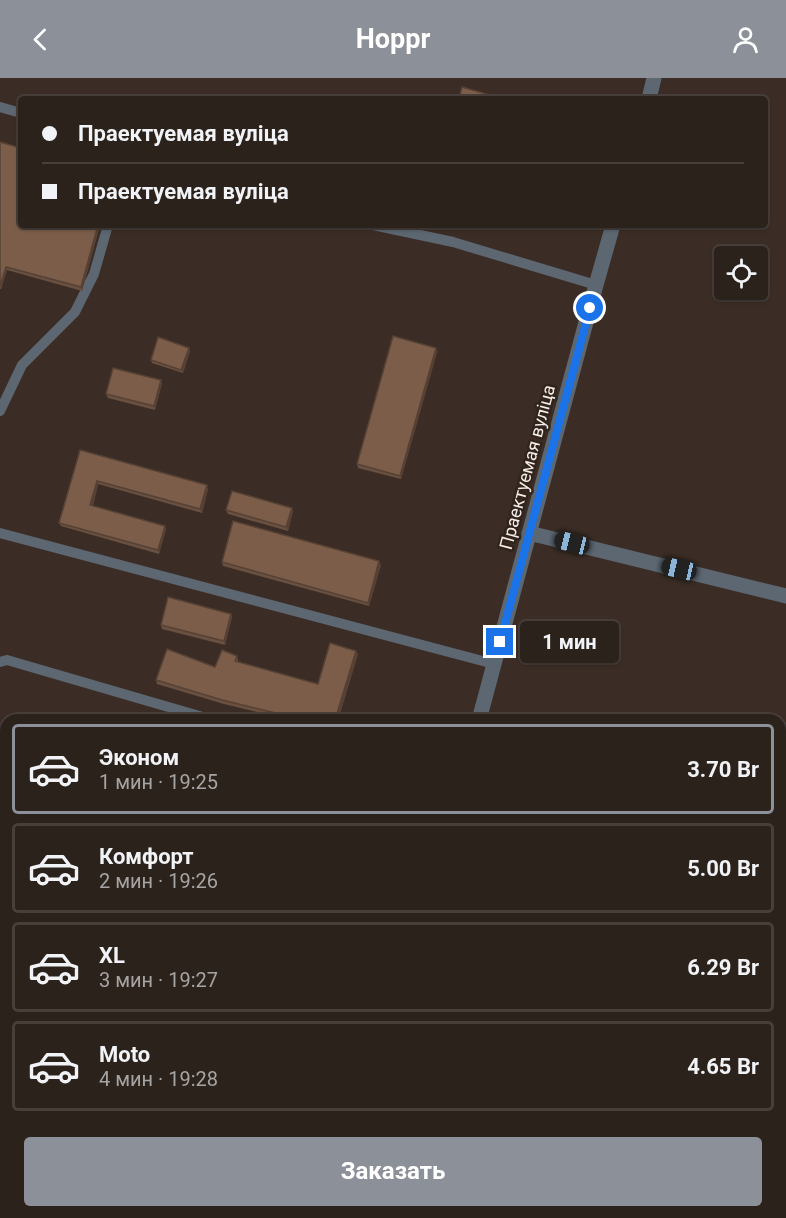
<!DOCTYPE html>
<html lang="ru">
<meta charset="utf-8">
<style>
:root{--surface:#2c221c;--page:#342a25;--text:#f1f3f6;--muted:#a6a4a3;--line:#483f3b;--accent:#8c9099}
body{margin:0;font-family:Roboto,sans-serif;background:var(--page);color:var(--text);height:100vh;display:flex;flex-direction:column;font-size:22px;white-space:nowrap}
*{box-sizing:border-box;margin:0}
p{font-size:20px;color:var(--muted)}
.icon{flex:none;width:33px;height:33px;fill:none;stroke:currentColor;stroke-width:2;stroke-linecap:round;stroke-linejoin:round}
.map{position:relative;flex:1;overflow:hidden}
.sheet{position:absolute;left:0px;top:636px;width:786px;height:504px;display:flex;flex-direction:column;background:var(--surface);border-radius:18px 18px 0 0;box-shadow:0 2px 4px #0004,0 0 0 2px var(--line)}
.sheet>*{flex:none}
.hud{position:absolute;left:18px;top:18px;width:750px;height:132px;border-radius:6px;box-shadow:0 2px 4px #0004,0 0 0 2px var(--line);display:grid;align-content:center;height:132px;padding:0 24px;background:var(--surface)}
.buttons{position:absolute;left:714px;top:168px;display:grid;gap:12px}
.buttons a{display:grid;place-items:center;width:54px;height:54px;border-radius:6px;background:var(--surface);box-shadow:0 2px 4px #0004,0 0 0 2px var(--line);font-size:30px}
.end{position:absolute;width:27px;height:27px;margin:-14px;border:8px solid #1a73e8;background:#fff;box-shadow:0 0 0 3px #fff}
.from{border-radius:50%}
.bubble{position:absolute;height:42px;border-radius:6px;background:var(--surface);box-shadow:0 2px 4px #0004,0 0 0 2px var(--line);font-size:20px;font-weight:700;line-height:42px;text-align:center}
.car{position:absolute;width:18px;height:36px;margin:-18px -9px;border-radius:8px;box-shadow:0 0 4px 2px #0007;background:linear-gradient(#222 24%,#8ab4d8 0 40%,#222 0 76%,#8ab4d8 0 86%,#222 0)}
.hud b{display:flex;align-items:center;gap:21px;height:57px;font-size:22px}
.hud b+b{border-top:2px solid var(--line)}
.hud i{width:15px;height:15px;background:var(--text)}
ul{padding:10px 0 0;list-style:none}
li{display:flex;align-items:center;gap:18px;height:90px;margin:0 12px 9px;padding:0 12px;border:3px solid var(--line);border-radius:6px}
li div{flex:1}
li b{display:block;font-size:22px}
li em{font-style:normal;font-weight:700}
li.on{border-color:var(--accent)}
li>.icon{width:54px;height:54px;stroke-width:1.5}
.button{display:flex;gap:12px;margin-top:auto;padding:12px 24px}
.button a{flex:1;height:69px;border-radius:6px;background:var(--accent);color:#fff;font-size:24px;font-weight:700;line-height:69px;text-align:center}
header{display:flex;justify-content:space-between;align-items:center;height:78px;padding:0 24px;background:var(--accent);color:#fff;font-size:27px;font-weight:700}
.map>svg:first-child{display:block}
.water{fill:#001628}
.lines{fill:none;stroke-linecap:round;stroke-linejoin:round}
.lane{stroke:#5c6772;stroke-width:10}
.street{stroke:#5c6772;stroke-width:15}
.wall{fill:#6a5040}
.shaded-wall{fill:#564134}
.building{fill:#7b5d4a;stroke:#564134;stroke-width:1.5}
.route{stroke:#1a73e8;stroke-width:8}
.labels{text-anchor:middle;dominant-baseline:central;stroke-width:5;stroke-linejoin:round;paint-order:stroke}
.street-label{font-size:18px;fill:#f5ece7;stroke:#30241c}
</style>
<header><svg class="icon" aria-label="back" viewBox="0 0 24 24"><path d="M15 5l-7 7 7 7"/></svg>Hoppr<svg class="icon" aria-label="person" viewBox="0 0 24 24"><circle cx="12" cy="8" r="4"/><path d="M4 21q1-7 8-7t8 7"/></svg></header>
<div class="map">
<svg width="786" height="1140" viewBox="0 0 786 1140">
<rect width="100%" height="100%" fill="#3b2d25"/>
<path class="water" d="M0,826L6,828V904L0,903Z"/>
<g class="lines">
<path class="lane" d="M0,29L21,35
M373,147L453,164L596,207
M0,333L22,287L75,234L94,196L108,147
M0,455L494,586
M0,584L7,582L213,642
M0,919L6,921
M0,963L6,965"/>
<path class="street" d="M649,21L654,0
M529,455L786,518
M479,642L596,207L613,147
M343,1140L345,1134"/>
</g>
<path class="wall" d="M0,64L100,147L82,213L7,192L1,211H0Z
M189,270L190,273L183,295L152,285L151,282Z
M436,270L437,274L401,401L358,390L357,386Z
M162,305L155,332L108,320L106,316Z
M80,372L208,411L202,435L98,406L93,428L166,451L159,476L61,448L59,445Z
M292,430L293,433L288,453L228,436L226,432Z
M222,484L381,487L369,528L223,488Z
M231,536L232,539L225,567L162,551L161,547Z
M358,576L338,642H290L224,626L157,606L156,602L215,589L237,578L238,582V584L318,606Z
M0,719H6V799L0,797Z"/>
<path class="shaded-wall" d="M98,147H100L82,213L81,209Z
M6,189L7,192L1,211L0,208Z
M189,270L190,273L183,295L181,292Z
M436,270L437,274L401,401L400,398Z
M161,302L162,305L155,332L154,328Z
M97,403L98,406L92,431L90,427Z
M207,407L208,411L202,435L200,431Z
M292,430L293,433L288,453L286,449Z
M165,448L166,451L159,476L158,472Z
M379,483L381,487L369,528L368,525Z
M231,536L232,539L225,567L224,563Z
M356,573L358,576L338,642H335Z"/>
<path class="building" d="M462,9L504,21H459Z
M0,64L21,70V147H98L81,209L6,189L0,208Z
M393,258L436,270L400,398L357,386Z
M158,259L189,270L181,292L151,282Z
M113,290L161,302L154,328L106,316Z
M80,372L207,407L200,431L97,403L90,427L165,448L158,472L59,445Z
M232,413L292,430L286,449L226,432Z
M233,443L379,483L368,525L222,484Z
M168,519L231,536L224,563L161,547Z
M330,565L356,573L335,642H304L222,622L156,602L167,571L215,589L222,572L237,578L235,583L318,606Z
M36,639L45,642H19L25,640Z
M6,651V696L0,686V661Z
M0,719H6V796L0,794Z"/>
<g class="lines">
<path class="route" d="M500,564L590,230"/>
</g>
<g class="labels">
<g class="street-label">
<text transform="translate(527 389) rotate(-75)">Праектуемая вуліца</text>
</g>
</g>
</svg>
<div class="buttons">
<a><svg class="icon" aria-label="locate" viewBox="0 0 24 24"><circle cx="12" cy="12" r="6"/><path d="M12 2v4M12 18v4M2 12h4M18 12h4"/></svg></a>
</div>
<i class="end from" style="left:590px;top:230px"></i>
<i class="end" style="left:500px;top:564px"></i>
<div class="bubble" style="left:520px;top:543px;width:99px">1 мин</div>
<i class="car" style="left:572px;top:465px;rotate:284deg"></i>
<i class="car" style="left:679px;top:491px;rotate:283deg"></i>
<div class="hud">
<b><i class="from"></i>Праектуемая вуліца</b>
<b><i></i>Праектуемая вуліца</b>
</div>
<section class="sheet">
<ul>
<li class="on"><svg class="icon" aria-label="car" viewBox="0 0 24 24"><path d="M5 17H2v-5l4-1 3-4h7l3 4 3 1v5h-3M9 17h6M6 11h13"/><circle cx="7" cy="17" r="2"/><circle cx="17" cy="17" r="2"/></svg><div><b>Эконом</b><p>1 мин · 19:25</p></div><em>3.70 Br</em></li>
<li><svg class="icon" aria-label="car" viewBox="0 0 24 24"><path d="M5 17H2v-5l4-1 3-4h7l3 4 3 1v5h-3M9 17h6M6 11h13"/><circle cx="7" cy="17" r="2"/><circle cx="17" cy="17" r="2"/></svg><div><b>Комфорт</b><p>2 мин · 19:26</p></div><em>5.00 Br</em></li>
<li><svg class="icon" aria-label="car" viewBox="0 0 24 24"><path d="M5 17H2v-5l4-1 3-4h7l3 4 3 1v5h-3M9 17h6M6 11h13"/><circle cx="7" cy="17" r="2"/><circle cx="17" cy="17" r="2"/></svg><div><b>XL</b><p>3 мин · 19:27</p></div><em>6.29 Br</em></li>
<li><svg class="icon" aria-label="car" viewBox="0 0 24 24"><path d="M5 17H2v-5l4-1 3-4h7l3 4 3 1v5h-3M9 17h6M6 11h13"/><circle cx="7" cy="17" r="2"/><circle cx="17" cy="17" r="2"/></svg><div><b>Moto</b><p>4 мин · 19:28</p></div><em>4.65 Br</em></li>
</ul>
<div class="button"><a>Заказать</a></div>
</section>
</div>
